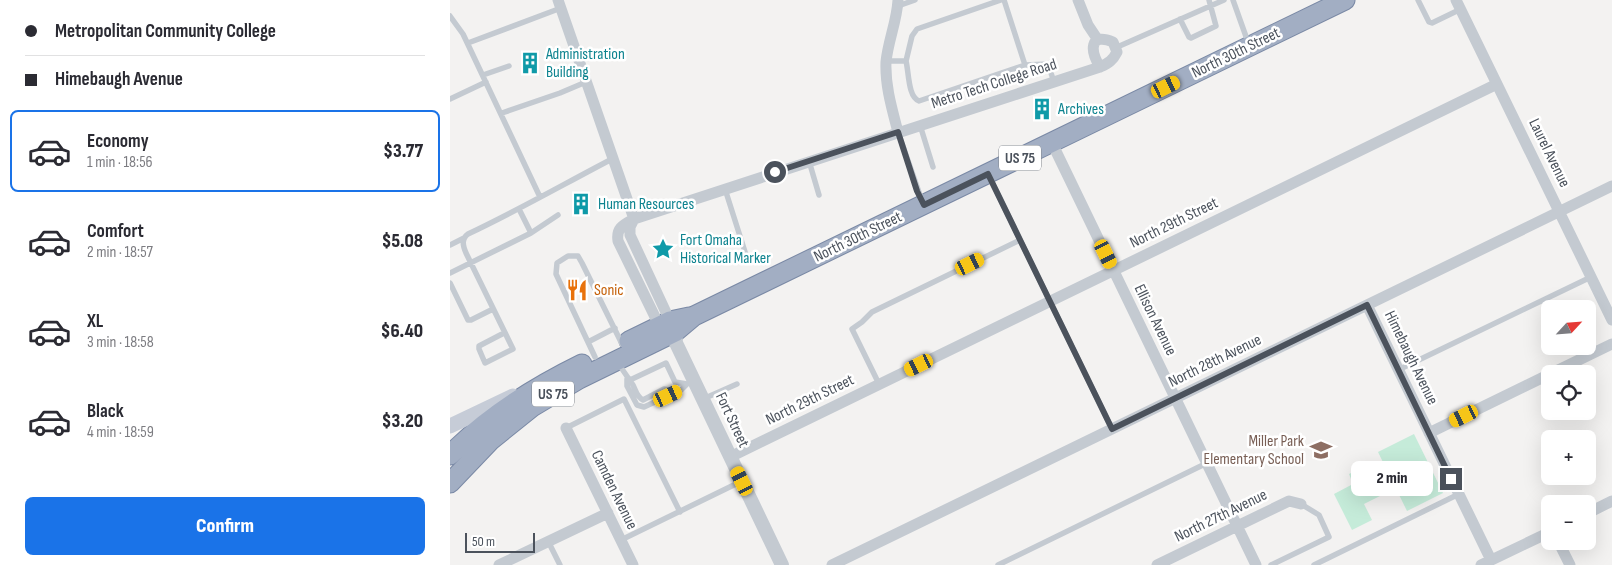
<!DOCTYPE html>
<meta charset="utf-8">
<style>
:root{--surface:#fff;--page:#f7f7f7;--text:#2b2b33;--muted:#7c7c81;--line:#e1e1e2;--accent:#1a73e8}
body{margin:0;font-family:"Sofia Sans Condensed",sans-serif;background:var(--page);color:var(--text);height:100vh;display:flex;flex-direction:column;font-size:19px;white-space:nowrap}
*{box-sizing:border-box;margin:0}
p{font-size:16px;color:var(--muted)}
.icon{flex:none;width:28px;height:28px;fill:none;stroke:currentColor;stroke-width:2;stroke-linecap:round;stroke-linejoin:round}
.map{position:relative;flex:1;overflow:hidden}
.details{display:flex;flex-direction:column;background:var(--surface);width:450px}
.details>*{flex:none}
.banner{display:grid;align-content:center;height:110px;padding:0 25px;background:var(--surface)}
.needle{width:32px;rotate:64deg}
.buttons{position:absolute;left:1091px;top:300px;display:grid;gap:10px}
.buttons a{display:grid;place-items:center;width:55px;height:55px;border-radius:8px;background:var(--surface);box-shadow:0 5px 20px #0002;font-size:25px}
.scale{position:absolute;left:15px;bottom:12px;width:70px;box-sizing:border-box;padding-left:5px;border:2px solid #4b525c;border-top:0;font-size:14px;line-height:18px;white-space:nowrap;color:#4b525c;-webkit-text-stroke:4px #fff;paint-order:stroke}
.end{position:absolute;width:22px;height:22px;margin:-11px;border:6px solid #4b525c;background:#fff;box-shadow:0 0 0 2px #fff}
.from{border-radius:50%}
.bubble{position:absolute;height:35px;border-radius:8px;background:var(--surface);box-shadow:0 5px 20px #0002;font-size:16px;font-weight:800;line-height:35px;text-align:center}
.car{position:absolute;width:15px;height:30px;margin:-15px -8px;border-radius:6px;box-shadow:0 0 4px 1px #0007;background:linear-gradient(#f5c518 24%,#345 0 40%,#f5c518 0 76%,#345 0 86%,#f5c518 0)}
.banner b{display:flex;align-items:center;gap:18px;height:48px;font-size:19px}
.banner b+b{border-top:1px solid var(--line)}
.banner i{width:12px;height:12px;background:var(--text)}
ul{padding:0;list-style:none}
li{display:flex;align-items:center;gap:15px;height:82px;margin:0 10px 8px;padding:0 15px;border:2px solid transparent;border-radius:8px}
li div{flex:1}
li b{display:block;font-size:19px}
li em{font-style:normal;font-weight:800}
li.selected{border-color:var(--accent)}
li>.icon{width:45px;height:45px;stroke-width:1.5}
.action{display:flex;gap:10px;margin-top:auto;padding:10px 25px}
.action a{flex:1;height:58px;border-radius:8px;background:var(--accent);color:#fff;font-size:20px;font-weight:800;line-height:58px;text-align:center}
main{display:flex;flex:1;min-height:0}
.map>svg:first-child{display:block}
.green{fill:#c5ebd9}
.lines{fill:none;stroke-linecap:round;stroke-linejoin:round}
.trunk-casing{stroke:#7a89a5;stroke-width:21}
.service{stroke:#c4cad1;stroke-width:5.5}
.minor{stroke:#c4cad1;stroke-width:11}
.tertiary{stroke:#c4cad1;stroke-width:14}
.secondary{stroke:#c6ccd7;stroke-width:15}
.trunk{stroke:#a2aec3;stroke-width:19}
.route{stroke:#4b525c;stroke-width:6}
.labels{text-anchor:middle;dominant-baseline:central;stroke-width:5;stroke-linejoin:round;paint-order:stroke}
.shield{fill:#fff;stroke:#81868d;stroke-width:1}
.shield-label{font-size:15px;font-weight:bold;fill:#4b525c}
.street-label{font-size:16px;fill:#4b525c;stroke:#fff}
.culture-label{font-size:16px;fill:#0d838f;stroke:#fff;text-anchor:start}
.food-label{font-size:16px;fill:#c56008;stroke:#fff;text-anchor:start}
.education-label{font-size:16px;fill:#785e54;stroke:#fff;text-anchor:end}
</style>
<main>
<section class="details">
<div class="banner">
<b><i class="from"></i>Metropolitan Community College</b>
<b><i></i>Himebaugh Avenue</b>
</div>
<ul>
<li class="selected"><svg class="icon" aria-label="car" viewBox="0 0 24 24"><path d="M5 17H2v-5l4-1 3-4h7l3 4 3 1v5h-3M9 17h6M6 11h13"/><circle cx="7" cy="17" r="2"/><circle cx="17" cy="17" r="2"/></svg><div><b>Economy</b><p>1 min · 18:56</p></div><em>$3.77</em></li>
<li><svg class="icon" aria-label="car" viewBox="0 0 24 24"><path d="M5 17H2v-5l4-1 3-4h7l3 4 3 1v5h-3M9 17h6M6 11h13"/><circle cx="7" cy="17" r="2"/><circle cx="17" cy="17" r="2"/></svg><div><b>Comfort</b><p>2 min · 18:57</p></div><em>$5.08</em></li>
<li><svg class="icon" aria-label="car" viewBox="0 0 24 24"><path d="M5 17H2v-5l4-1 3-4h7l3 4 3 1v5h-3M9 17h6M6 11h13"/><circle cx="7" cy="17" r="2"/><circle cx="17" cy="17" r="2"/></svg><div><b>XL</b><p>3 min · 18:58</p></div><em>$6.40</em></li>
<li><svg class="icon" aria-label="car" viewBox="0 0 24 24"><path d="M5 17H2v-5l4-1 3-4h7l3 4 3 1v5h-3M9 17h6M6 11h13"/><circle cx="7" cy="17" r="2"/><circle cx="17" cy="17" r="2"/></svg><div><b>Black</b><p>4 min · 18:59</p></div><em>$3.20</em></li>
</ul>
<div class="action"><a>Confirm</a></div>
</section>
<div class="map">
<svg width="1162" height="565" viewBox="0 0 1162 565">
<rect width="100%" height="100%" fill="#f3f2f1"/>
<path class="green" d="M964,434L993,493L957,511L928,452Z
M924,462L938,492L914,504L922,520L902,530L884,494L903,484L899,474Z"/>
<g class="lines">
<g class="trunk-casing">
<path id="trunk" d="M179,341L220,321L239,317
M0,455C38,416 83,388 132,364
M0,483L41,440L82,407L129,379L225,332L244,316L895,0"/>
</g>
<path class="service" d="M554,0L575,65
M783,0L799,45
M968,0L979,22L982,23L1011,9
M448,6L465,0
M0,16L13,34L90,197
M730,19L739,37L741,38L766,26L759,0
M18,43L111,8
M665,48L774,0
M436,61H456C459,73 458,97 469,101L575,65L598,64L604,82
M456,61L462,36L467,29L551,0
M33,75L59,66
M0,99L36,82
M52,113L110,93L136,82
M470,125L483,167
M448,132L472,201
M359,161L369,195
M539,176L662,429
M275,189L296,255
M81,233L108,215
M0,245L14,238
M0,273L81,233L69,209
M0,283L18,320H21L43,309
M54,333L29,346V349L35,363L63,349L16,253C13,246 11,239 18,234C67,211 114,184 162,159
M138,342L165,328
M145,357L106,274L107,263L118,256H128L132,263L172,344
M169,364C173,371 177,376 181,382C186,388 185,396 193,400L214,389L223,391L231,390
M948,370L1141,277
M177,379V386L187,405L194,407L231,390L236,385
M180,380L216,363L225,382L237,384
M429,384L402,329L412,322L422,312L570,240
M253,399L287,384
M116,428L174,399L230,512
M171,540L292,481
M98,541L110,565
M548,565L757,463
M821,565L879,537L869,515L851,504
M864,565L1009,494"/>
<path class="minor" d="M108,0L184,219L180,227V235L220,321
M448,0C447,21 438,41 436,62C435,86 442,109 448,132
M628,0L638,25L648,40
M1006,0L1162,320
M602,143L806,565
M917,305L1041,560
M209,325L168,241C166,228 173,225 184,219L650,67C659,63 663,60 667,52L663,42C639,32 640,51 650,67
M1100,374L1162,344
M116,428L183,565
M979,433L1100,374
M280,457L1047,84
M1138,513L1162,501
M1108,541L1120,565
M49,565L158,513
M382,565L1162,186
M707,565L839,501L851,504
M1031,565L1100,532"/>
<path class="tertiary" d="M222,326L225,332L226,343L332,565"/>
<path class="secondary" d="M0,426L63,396"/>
<use href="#trunk" class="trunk"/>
</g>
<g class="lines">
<path class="route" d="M325,172L448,132L467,191L474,205L538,174L662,429L917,305L1001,479"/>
</g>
<defs>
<g id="building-bare" transform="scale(1.725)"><path d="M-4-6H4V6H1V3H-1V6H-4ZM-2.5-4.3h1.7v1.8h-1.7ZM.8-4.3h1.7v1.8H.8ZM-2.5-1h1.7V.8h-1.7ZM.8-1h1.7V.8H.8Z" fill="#0f9aa8" stroke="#fff" stroke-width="2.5" paint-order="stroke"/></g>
<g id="sight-bare" transform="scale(1.725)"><path d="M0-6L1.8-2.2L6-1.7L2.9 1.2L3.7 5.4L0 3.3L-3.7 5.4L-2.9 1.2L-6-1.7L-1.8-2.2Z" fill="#0f9aa8" stroke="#fff" stroke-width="2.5" paint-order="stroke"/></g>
<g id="restaurant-bare" transform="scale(1.725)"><path d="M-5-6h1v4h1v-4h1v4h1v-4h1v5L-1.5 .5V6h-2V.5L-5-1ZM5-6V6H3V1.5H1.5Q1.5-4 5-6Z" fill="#e8710a" stroke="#fff" stroke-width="2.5" paint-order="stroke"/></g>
<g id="school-bare" transform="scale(1.725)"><path d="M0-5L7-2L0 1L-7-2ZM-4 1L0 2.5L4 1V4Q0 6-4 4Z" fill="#8d6e63" stroke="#fff" stroke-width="2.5" paint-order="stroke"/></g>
</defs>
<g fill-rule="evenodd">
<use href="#building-bare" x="80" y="63"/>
<use href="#building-bare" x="592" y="109"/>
<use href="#building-bare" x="131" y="204"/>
<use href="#sight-bare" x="213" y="249"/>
<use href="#restaurant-bare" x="127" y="290"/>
<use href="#school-bare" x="871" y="450"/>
</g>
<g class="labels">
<g class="shield">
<rect x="549" y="145.5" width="42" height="25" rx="4"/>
<rect x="82" y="381.5" width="42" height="25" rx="4"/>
</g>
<g class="shield-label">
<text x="570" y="158">US 75</text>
<text x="103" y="394">US 75</text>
</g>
<g class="street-label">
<text transform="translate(786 53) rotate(-26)">North 30th Street</text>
<text transform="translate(544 84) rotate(-18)">Metro Tech College Road</text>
<text transform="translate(1099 153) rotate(64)">Laurel Avenue</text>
<text transform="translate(724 223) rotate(-26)">North 29th Street</text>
<text transform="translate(408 237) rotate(-26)">North 30th Street</text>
<text transform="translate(705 320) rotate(64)">Ellison Avenue</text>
<text transform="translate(961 358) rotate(64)">Himebaugh Avenue</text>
<text transform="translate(765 361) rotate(-26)">North 28th Avenue</text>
<text transform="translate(360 400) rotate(-26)">North 29th Street</text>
<text transform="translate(282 420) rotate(65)">Fort Street</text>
<text transform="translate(164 490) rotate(64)">Camden Avenue</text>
<text transform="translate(771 516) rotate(-26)">North 27th Avenue</text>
</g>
<g class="culture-label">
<text x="96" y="54">Administration<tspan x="96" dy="18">Building</tspan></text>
<text x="608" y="109">Archives</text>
<text x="148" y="204">Human Resources</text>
<text x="230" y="240">Fort Omaha<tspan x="230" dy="18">Historical Marker</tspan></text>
</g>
<g class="food-label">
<text x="144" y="290">Sonic</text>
</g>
<g class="education-label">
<text x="854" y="441">Miller Park<tspan x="854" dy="18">Elementary School</tspan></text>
</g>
</g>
</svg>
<div class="buttons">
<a><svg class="needle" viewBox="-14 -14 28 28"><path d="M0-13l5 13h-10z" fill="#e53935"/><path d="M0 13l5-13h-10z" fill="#7c7c81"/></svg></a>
<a><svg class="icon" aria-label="locate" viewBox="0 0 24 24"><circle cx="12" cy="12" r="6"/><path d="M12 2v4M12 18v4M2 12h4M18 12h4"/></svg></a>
<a>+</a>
<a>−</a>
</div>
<div class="scale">50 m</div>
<i class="end from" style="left:325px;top:172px"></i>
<i class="end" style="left:1001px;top:479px"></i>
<div class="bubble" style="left:901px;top:461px;width:82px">2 min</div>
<i class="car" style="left:716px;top:87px;rotate:64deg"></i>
<i class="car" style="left:656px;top:254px;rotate:154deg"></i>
<i class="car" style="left:520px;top:264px;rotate:64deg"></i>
<i class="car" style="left:469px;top:365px;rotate:244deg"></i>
<i class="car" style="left:218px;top:396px;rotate:65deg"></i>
<i class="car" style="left:1014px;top:416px;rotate:244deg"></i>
<i class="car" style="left:292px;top:481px;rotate:334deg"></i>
</div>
</main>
